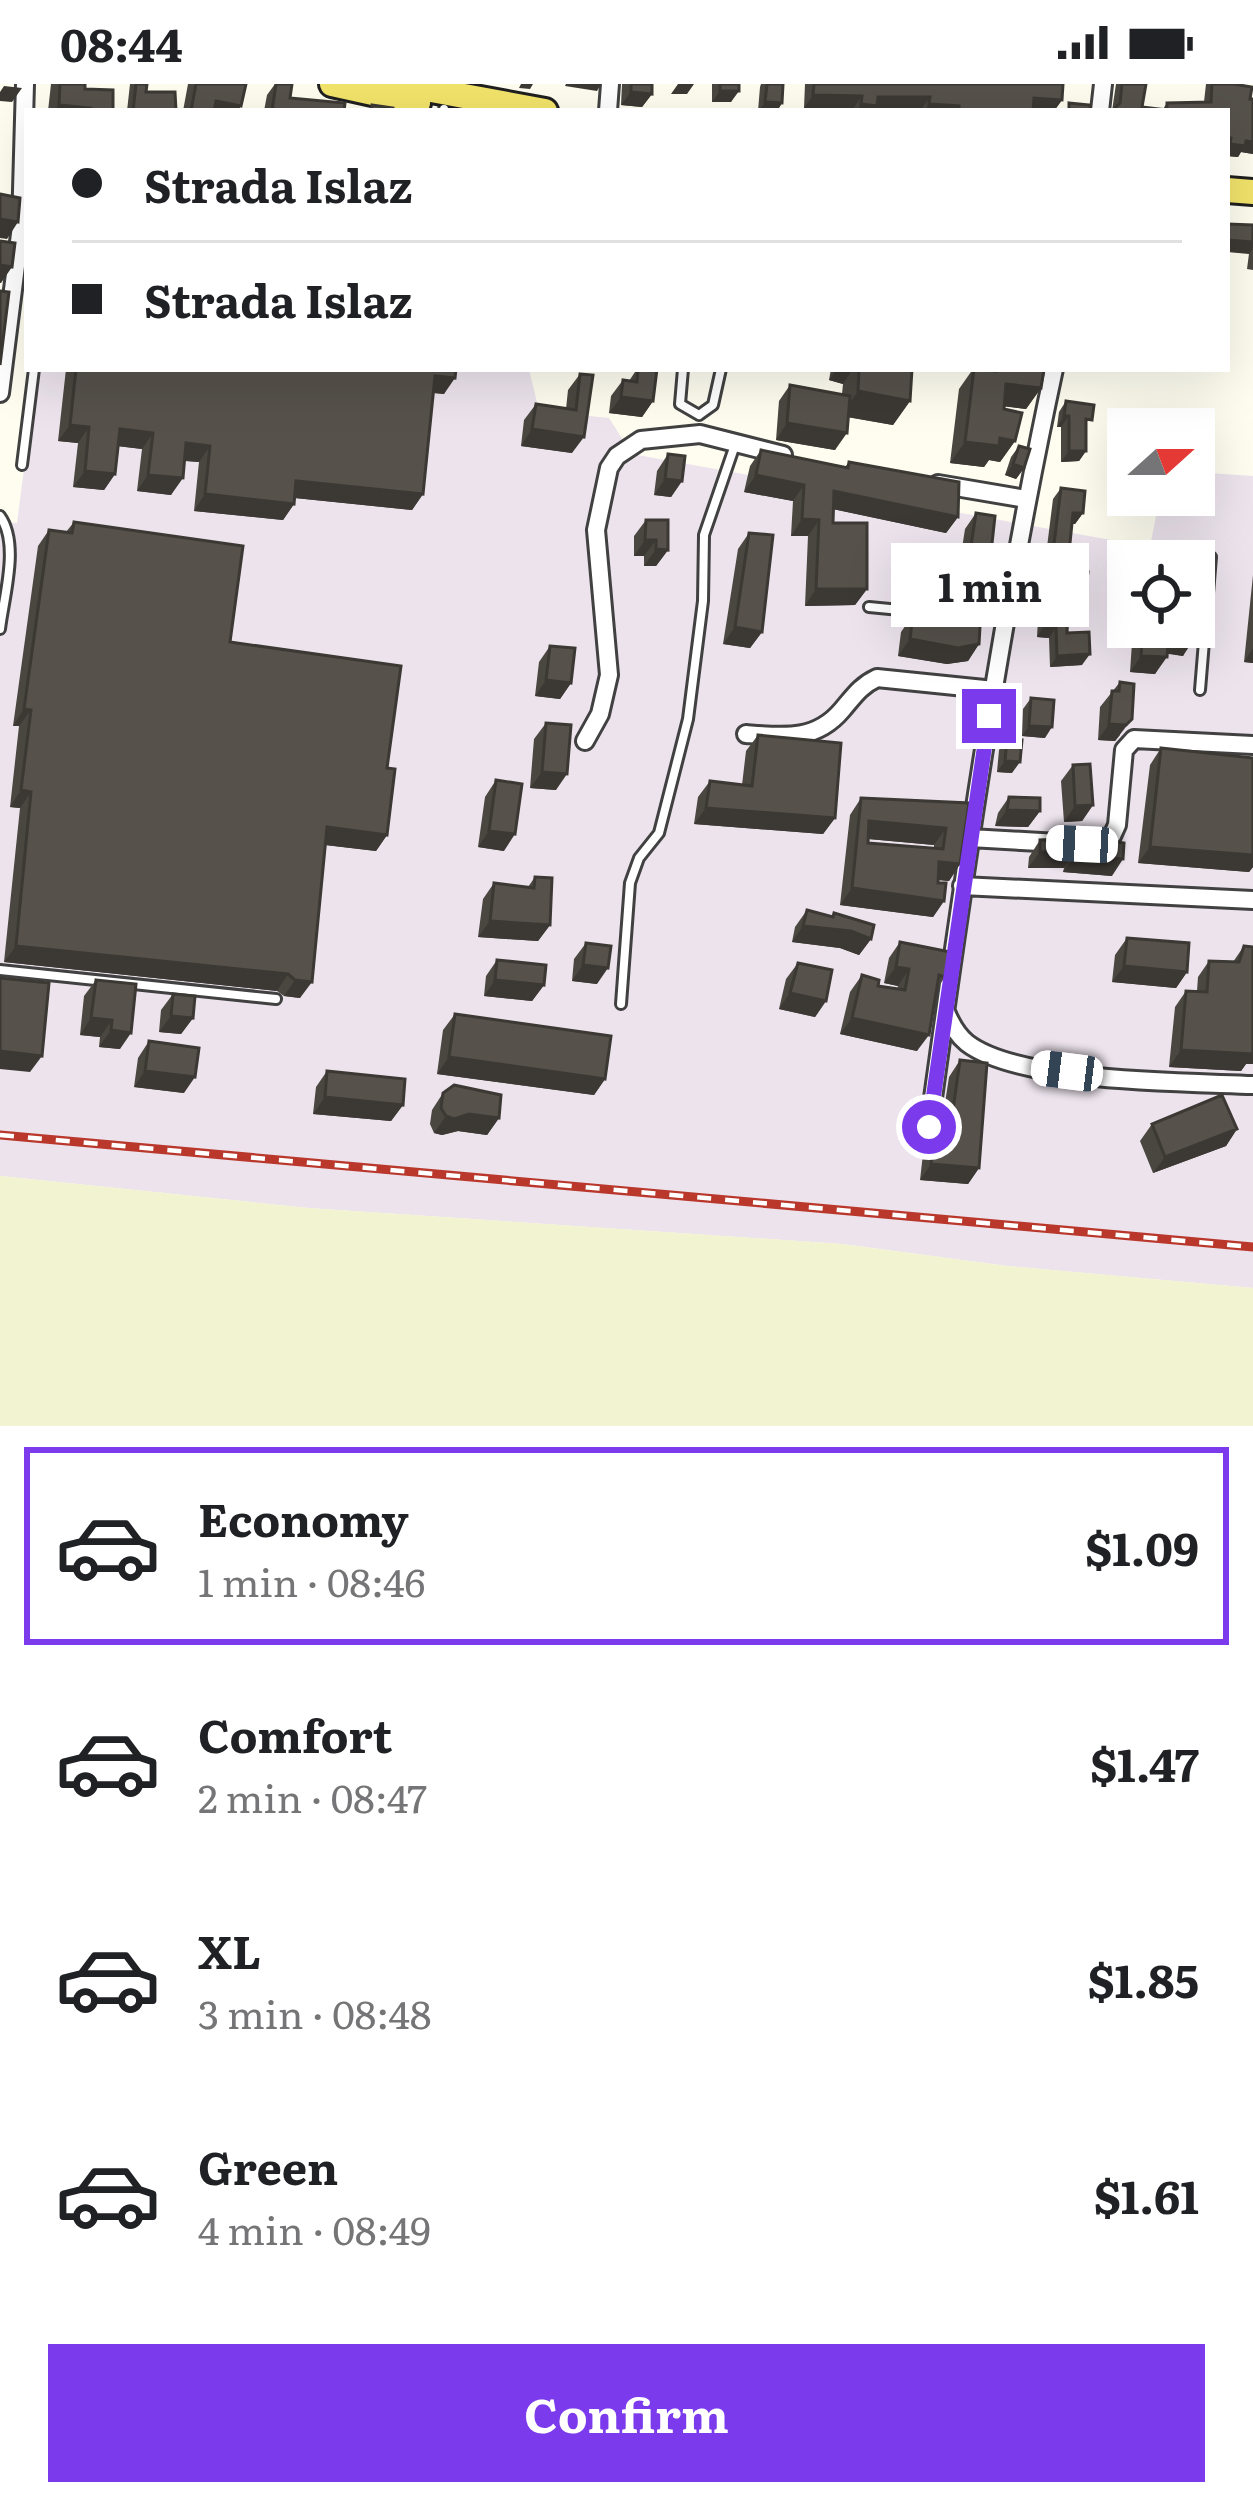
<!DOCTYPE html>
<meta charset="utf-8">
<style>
:root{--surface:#fff;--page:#f6f6f6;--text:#202124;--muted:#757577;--line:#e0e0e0;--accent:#7c3aed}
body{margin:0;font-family:Literata,serif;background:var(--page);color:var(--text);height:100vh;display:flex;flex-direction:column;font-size:45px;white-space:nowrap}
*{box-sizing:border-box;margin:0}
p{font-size:39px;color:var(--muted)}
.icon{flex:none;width:66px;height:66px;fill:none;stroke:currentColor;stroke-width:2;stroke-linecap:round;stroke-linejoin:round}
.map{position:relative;height:1342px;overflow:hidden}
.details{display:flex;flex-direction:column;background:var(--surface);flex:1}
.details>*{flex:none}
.top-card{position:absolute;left:24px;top:24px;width:1206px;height:264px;border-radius:0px;box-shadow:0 12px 48px #0002;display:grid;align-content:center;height:264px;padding:0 48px;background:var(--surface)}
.needle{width:78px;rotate:69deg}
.tools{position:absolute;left:1107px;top:324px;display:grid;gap:24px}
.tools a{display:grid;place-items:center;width:108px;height:108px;border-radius:0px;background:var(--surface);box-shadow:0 12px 48px #0002;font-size:60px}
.end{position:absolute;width:54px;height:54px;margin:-27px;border:15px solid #7c3aed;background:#fff;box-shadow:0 0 0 6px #fff}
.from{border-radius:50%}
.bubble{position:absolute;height:84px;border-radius:0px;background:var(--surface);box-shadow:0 12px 48px #0002;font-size:39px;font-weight:700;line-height:84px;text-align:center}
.car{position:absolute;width:36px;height:72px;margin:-36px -18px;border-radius:15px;box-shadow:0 0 9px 3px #0007;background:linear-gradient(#fff 24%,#345 0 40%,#fff 0 76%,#345 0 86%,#fff 0)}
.top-card b{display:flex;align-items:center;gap:42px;height:114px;font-size:45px}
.top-card b+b{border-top:3px solid var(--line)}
.top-card i{width:30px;height:30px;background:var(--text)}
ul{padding:21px 0 0;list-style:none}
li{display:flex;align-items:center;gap:36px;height:198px;margin:0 24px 18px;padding:0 24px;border:6px solid transparent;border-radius:0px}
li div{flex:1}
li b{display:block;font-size:45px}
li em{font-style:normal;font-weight:700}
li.on{border-color:var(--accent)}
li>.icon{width:108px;height:108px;stroke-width:1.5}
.action{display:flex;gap:24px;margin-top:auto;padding:24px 48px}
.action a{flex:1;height:138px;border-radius:0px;background:var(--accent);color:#fff;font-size:48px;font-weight:700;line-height:138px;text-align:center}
.status{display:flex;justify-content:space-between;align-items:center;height:84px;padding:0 60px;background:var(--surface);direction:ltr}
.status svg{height:33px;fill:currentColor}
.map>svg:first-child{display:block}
.industrial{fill:#ece3ec;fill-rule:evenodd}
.farmland{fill:#f2f3d1}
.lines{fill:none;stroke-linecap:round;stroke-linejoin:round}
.service-casing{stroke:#414141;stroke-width:14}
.minor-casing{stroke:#414141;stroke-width:22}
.primary-casing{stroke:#1f1f1f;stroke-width:30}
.service{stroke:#fff;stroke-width:8}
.minor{stroke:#fff;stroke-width:16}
.primary{stroke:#f3e46b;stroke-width:24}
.rail-casing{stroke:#b9372b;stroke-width:9}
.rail{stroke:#fff;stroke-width:4.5;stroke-dasharray:14;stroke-linecap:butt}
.wall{fill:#4a4640;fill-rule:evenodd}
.shaded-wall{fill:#3c3934}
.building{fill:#56514b;stroke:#3c3934;stroke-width:3;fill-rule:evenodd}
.route{stroke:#7c3aed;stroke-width:15}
</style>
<div class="status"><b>08:44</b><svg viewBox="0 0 49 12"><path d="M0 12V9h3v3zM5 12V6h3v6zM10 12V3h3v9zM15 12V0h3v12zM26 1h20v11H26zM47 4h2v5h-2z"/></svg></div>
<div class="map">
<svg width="1253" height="1342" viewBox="0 0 1253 1342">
<rect width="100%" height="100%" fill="#fefdf0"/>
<path class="industrial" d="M37,285H529L539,327L609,334L632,370L1150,463L1160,411H1194V388L1253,392V1204L1007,1182L842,1160L308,1124L0,1092V438L17,439ZM1128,477H1194V543H1128Z"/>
<path class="farmland" d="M0,1092L308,1124L842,1160L1007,1182L1253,1204V1342H0Z"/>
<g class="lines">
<g class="service-casing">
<path id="service" d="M444,27V25
M683,285L680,320L699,331
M699,331L713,321L721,285
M22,381L34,285
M0,432C20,460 4,512 0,545
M869,523L1004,536
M1200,606L1211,473
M0,886L276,915
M621,920L630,799L639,774L659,749L688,635L703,517L704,451L735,361"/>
</g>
<g class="minor-casing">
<path id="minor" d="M608,27L610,0
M1100,27L1103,0
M0,309L21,142L25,0
M938,400L1026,415
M746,650C784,653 816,657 842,626C854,612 860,602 877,594L994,606
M585,657L600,630L609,591L596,446L609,384L617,372L641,356L700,350L783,371
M970,754L1058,759
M1084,760L1112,752L1117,741L1124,666L1134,655L1253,661
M962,802L1253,816
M946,928C951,940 957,951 967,959C1019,999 1185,998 1253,1001
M929,1043C964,789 1000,536 1054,285"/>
</g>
<g class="primary-casing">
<path id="primary" d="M332,0L418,19
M399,0L545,27
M1227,106L1253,108"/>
</g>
<use href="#service" class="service"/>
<use href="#minor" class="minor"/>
<use href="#primary" class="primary"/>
<g class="rail-casing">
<path id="rail" d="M0,1051L1253,1163"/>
</g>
<use href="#rail" class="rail"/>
</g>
<path class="wall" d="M51,0H85V5L113,27H48Z
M130,0H147L146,8L176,27H127Z
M188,0H246L238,27H183Z
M275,0H292L290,14L344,27H264L267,11Z
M622,0H652V10L642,23L621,21Z
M712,0H739L731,18H712Z
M761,0H783L782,19L777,27H758L760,3Z
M805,0H1063L1062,16L1054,27H852L853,25L804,24Z
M1116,0H1146L1142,23L1163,25L1167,19L1204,18L1206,0H1233L1253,15V70L1241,68L1238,73L1227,72V27H1112Z
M1253,139V186L1247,185Z
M66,285H456L444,310L434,309L423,410L412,426L295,414L294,420L283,436L194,427L199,378L185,377L171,411L137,407L142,365L118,362L115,390L104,406L73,403L78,359L58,357Z
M637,285H657L653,317L642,333L609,329L611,312L623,296L629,297Z
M831,285H912L910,317L893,341L848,333L835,366L776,356L779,317L790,301L842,310L843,300L829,296Z
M973,285H1044L1041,304L1026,325L1004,322L1015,357L1000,378L989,376L984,383L950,379L959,305Z
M580,290L572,369L521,362L524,336L536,320L566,325L568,306Z
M1066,317L1086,344V367L1079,377L1061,378V343H1057L1059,328Z
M1019,362L1024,384L1016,395L1005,391L1011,373Z
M761,366L845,383L849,378L958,433L946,449L833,425V439L867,505L855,521L805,522L808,452H791L793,417L744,408L750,382Z
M668,370L682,397L671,413L654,411L657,387Z
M1061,404L1083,429L1075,440H1072L1061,480L1045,479L1053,415Z
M976,429L988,496L976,512L955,510L965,445Z
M646,436L668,466L656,482H644V472H634V452Z
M74,438L230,558L387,684V751L376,767L326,761L300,914L284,912L277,907L4,878L20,724L10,723L19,642H13L38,462L49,446L66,448Z
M749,449L762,548L750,564L723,560L738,465Z
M1073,486L1077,518L1063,516L1066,497Z
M1253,491V579L1244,578Z
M960,523L979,560L968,577L947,580L898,572L901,548L913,531L951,536Z
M1045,524L1082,581L1050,583L1049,554L1037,553L1038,535Z
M1143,543L1165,544L1194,543L1183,572L1167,569L1155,590L1130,588L1132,559Z
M550,562L571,599L560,615L535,612L539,578Z
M1120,598V651L1115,657L1098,656L1100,623Z
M1031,614L1045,654L1022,652L1023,625Z
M546,639L556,706L530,704L534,655Z
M758,651L835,734L823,750L694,740L698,713L710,697L742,701L746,667Z
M1007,655L1012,689L997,688L999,666Z
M1161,664L1253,674V783L1249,788L1138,779L1150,681Z
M1073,681L1093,721L1082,737L1064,738L1061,697Z
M496,696L504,767L478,763L485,713Z
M1009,713L1040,727L1028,743L995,742L998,729Z
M861,714L969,719L960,780L949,797L938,796L944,817L933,833L840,821L850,731ZM868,755L934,761V764L868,759Z
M1089,754L1112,792L1063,788L1064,784H1028L1029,773L1040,756Z
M535,793L550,841L538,857L478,853L483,815L494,799L528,803Z
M807,826L832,832L834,829L871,855L859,871L840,864L792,858L795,843Z
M1127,854L1187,888L1176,904L1112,898L1115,871Z
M900,858L945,893L937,905L917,967L840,950L850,908L862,891L878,902L897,905L898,902L884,899L889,874Z
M586,859L597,900L572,897L574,875Z
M1244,862L1246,980L1241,987L1169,983L1175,923L1186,907H1197L1198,893L1209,877L1233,878Z
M497,876L544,901L532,917L484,912L486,892Z
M798,879L826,917L815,933L779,925L786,895Z
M96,896L136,900L120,965L99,963L100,953L80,951L84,912Z
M173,910L193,934L181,950L159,948L161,926Z
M455,930L605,995L594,1011L437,990L443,946Z
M149,957L184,1009L134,1003L138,974Z
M960,976L979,1084L968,1100L920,1096L924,1061L935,1045H941L949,993Z
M327,987L403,1021L391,1037L313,1030L316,1003Z
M443,1009L499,1034L487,1051L458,1047L442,1051L434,1049L430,1040L432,1026Z
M1152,1040L1237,1045L1226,1062L1153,1089L1140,1057Z"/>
<path class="shaded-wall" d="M521,0H533L530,5L519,4Z
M566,0H601L597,7L565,2Z
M678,0H694L687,10H671Z
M4,2L22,4L12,18L0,17V8Z
M720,7H739L731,18H712Z
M631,8L652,10L642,23L621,21Z
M813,11L862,12L853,25L804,24Z
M878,13H930L920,27H857L861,20Z
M1034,14L1062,16L1054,27H1025Z
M216,17L241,22L238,27H209Z
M765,18L782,19L777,27H759Z
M929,20L959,22L956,27H925Z
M59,21L91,24L89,27H54Z
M1246,57L1253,58V70L1241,68L1238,73L1227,72V64L1230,60Z
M0,135L18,138L7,155L0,154Z
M1227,156L1253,158V164L1249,170L1227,168Z
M0,181L12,183L1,199H0Z
M837,285H853L843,300L829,296Z
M435,292L455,294L444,310L424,308Z
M1006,300L1041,304L1026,325L992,321Z
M858,307L910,317L893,341L841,332Z
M621,313L653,317L642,333L609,329Z
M1064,332H1069L1061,343H1057Z
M787,339L847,349L835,366L776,356Z
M70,341L89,343L78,359L58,357Z
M120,345L153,349L142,365L108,361Z
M532,345L584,353L572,369L521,362Z
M1194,352L1211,354L1200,370H1194Z
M1000,354L1015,357L1000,378L989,376L984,383L950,379L965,358Z
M186,359L210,362L199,378L175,376Z
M1069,367H1086L1079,377L1061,378Z
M1013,380L1024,384L1016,395L1005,391Z
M85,387L115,390L104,406L73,403Z
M148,391L183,394L171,411L137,407Z
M756,391L804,401L793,417L744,408Z
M665,395L682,397L671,413L654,411Z
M296,397L423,410L412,426L285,413Z
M834,407L958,433L946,449L823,423Z
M205,410L294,420L283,436L194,427Z
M1073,429H1083L1075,440H1066Z
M802,435L819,436L808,452H791Z
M645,456H656L644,472H634Z
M656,465L668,466L656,482H644Z
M1053,468L1069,469L1061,480L1045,479Z
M966,494L988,496L976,512L955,510Z
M816,505H867L855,521L805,522Z
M1071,505L1085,507L1077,518L1063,516Z
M1044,542L1056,543L1049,554L1037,553Z
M735,543L762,548L750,564L723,560Z
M1174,552L1194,555L1183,572L1162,569Z
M910,555L979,560L968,577L947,580L898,572Z
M1253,564V579L1244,578Z
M1090,570L1082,581L1050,583L1057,572Z
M1141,572L1167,573L1155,590L1130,588Z
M546,596L571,599L560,615L535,612Z
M24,625L31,626L19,642H13Z
M1132,635L1115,657L1098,656L1109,640Z
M1029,642L1052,643L1045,654L1022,652Z
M1005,677L1020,678L1012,689L997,688Z
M542,688L567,690L556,706L530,704Z
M21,706L31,708L20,724L10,723Z
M1093,721L1082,737L1064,738L1075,722Z
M706,724L835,734L823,750L694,740Z
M1007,726L1040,727L1028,743L995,742Z
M869,737L946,744L934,761L858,754Z
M327,743L387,751L376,767L316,760Z
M489,747L515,750L504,767L478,763Z
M1150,763L1253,771V783L1249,788L1138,779Z
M1040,768H1075L1064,784H1028Z
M1075,771L1123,775L1112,792L1063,788Z
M939,778L960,780L949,797L928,795Z
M852,804L944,817L933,833L840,821Z
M490,837L550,841L538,857L478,853Z
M803,842L851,847L871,855L859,871L840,864L792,858Z
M16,862L288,890L277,907L4,878Z
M583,881L608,884L597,900L572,897Z
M1124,882L1187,888L1176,904L1112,898Z
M896,883L909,885L898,902L884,899Z
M295,896L312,898L300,914L284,912Z
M495,896L544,901L532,917L484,912Z
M790,909L826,917L815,933L779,925Z
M171,932L193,934L181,950L159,948Z
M91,934L112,936L100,953L80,951Z
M852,934L929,951L917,967L840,950Z
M111,946L131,949L120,965L99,963Z
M1253,963V980H1246L1241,987L1169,983L1181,966Z
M0,967L42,972L30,988L0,985Z
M449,973L605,995L594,1011L437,990Z
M145,987L195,993L184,1009L134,1003Z
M325,1013L403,1021L391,1037L313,1030Z
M469,1030L499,1034L487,1051L458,1047L442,1051L434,1049L446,1032Z
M1237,1045L1226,1062L1153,1089L1165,1073Z
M931,1080L979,1084L968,1100L920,1096Z"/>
<path class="building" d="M60,0H85V5L113,6V27H91V24L59,21Z
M136,0H147L146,8H175L176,27H133Z
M196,0H246L241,22L216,17L214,27H191Z
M276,0H292L290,14L345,19L344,27H272Z
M631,0H652V10L631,8Z
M720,0H739V7H720Z
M767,0H783L782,19L765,18Z
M814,0H1063L1062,16L1034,14L1033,27H959V22L929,20L930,13H878L877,22L861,20L862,12L813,11Z
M1122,0H1146L1142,23L1167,26V19L1211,18L1212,0H1233L1252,3L1250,15H1253V58L1246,57L1245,62L1230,60L1231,54L1227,53V27H1112L1120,19Z
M1069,19L1090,21V27H1069Z
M372,21L393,24V27H371Z
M0,110L20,114L18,138L0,135Z
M1227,140L1253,141V158L1227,156Z
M0,157L15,159L12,183L0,181Z
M0,207L9,208L0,281Z
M76,285H456L455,294L435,292L423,410L296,397L294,420L205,410L210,362L186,359L183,394L148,391L153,349L120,345L115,390L85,387L89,343L70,341Z
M638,285H657L653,317L621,313L623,296L637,298Z
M859,285H912L910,317L858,307Z
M974,285L996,287V285H1044L1041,304L1006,300L1004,325L1022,329L1015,357L1000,354L999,362L965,358Z
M580,290L593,291L584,353L532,345L536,320L576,326Z
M790,301L850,312L847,349L787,339Z
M1066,317L1094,321L1092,336L1086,335V367H1069V332H1064Z
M1170,333L1212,336L1211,354L1194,352V345H1169Z
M1019,362L1030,365L1024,384L1013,380Z
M761,366L848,384L849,378L959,398L958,433L834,407L833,439H867V505H816L819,436L802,435L804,401L756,391Z
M668,370L685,372L682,397L665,395Z
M1061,404L1085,407L1083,429H1073L1069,469L1053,468Z
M976,429L995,432L988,496L966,494Z
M646,436H668V466L656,465V456H645Z
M74,438L243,462L230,558L401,582L387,684L395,685L387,751L327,743L312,898L295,896L288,890L16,862L31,708L21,706L31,626L24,625L49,446L72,449Z
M749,449L773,451L762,548L735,543Z
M1073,486L1088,488L1085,507L1071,505Z
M1194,491H1200L1194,555L1174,552L1175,543H1194Z
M960,523L981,525L979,560L958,564L910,555L913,531L960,536Z
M1045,524L1068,525L1067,549L1089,548L1090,570L1057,572L1056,543L1044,542Z
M1143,543L1169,545L1167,573L1141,572Z
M550,562L575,564L571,599L546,596Z
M1120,598L1134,600L1132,635L1126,641L1109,640L1112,607H1119Z
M1031,614L1054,616L1052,643L1029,642Z
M546,639L571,641L567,690L542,688Z
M758,651L841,659L835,734L706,724L710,697L752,702Z
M1007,655L1022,656L1020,678L1005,677Z
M1161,664L1253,674V771L1150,763Z
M1090,680L1093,721L1075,722L1073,681Z
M496,696L522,700L515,750L489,747Z
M1009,713L1040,714V727L1007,726Z
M861,714L969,719L960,780L939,778L938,799H946L944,817L852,804ZM869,737L946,744L943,765L868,759Z
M1089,754L1124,759L1123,775L1075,771V768H1040V756Z
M535,793L552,794L550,841L490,837L494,799L534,804Z
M807,826L833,833L834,829L874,841L871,855L851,847L803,842Z
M1127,854L1189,859L1187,888L1124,882Z
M900,858L950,868L945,893L939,891L929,951L852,934L862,891L879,896L878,902L905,906L909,885L896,883Z
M586,859L611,862L608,884L583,881Z
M1244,862L1253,863V970L1181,966L1186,907L1207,908L1209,877L1239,878Z
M497,876L546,881L544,901L495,896Z
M798,879L832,886L826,917L790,909Z
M0,894L49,899L42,972L0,967Z
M96,896L136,900L131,949L111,946L112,936L91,934Z
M173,910L195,912L193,934L171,932Z
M455,930L611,952L605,995L449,973Z
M149,957L199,964L195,993L145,987Z
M960,976L987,979L979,1084L931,1080L935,1045L950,1047Z
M327,987L405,995L403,1021L325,1013Z
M454,1001L501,1011L499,1034L469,1030L454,1035L446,1032L441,1024L443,1009Z
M1222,1011L1237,1045L1165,1073L1152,1040Z"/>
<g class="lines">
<path class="route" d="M929,1043L989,632"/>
</g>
</svg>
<div class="tools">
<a><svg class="needle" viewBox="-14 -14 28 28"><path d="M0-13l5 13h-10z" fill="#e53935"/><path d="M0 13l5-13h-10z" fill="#757577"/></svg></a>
<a><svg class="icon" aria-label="locate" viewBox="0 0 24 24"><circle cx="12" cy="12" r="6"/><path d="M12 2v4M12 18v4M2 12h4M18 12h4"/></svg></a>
</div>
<i class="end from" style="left:929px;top:1043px"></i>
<i class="end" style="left:989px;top:632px"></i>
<div class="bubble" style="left:891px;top:459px;width:198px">1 min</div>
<i class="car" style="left:1082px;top:760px;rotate:273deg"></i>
<i class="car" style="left:1067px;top:987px;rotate:277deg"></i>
<div class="top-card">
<b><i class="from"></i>Strada Islaz</b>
<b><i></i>Strada Islaz</b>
</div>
</div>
<section class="details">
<ul>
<li class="on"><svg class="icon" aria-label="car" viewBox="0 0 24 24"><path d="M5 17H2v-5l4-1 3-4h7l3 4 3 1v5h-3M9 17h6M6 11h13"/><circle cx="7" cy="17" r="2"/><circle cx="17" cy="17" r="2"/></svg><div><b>Economy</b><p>1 min · 08:46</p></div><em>$1.09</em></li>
<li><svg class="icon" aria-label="car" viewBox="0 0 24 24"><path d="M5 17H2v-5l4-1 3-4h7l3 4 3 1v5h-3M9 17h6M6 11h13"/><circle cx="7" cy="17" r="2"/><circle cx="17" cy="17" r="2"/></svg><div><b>Comfort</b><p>2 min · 08:47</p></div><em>$1.47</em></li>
<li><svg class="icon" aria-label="car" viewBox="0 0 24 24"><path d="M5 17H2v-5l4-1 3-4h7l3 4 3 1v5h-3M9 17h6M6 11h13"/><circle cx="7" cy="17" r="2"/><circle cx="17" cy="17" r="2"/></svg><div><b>XL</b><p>3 min · 08:48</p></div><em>$1.85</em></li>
<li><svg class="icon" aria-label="car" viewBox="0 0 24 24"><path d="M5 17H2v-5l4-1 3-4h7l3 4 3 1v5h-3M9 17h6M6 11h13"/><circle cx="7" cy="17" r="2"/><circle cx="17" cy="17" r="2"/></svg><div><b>Green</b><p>4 min · 08:49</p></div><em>$1.61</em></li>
</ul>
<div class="action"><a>Confirm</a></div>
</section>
